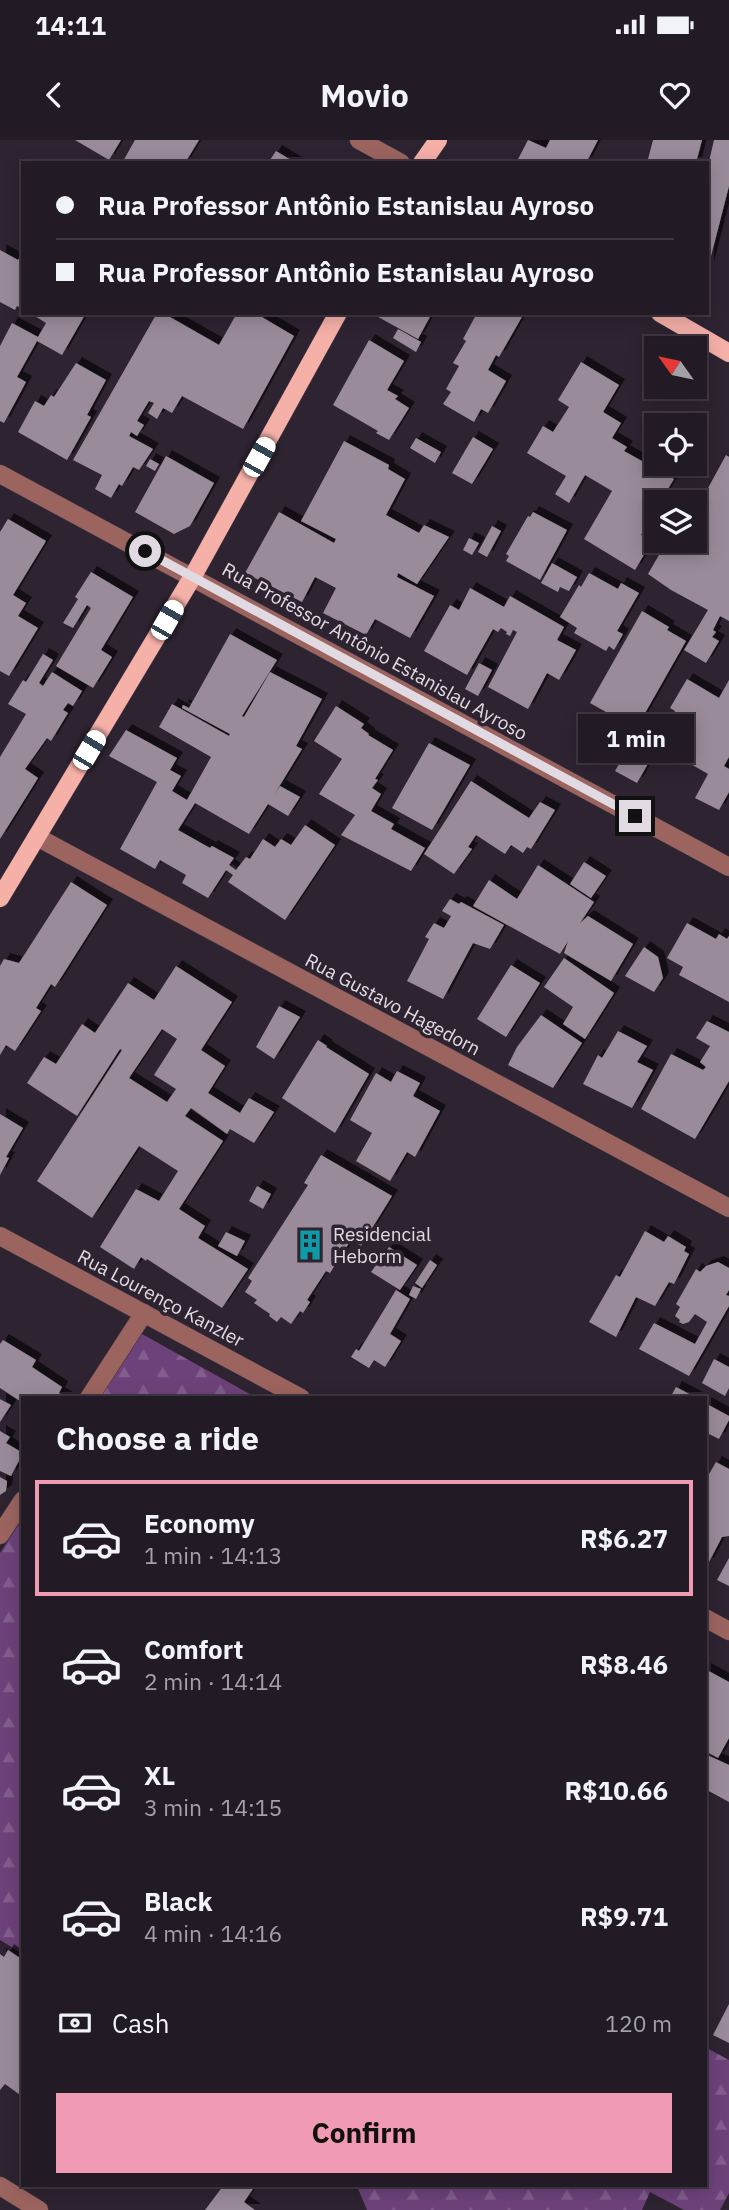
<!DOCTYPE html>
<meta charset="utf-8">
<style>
:root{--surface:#221a25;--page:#2a232d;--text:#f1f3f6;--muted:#a2a1a7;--line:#3f3842;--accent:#f19ab3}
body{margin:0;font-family:"IBM Plex Sans",sans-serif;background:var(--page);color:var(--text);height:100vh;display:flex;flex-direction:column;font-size:26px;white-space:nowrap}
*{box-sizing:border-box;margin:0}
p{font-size:23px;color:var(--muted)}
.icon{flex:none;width:38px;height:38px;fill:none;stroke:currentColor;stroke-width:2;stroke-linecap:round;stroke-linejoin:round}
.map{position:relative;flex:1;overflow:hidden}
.drawer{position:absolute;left:21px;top:1256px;width:686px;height:791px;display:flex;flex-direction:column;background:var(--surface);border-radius:0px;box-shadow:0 4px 18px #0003,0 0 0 2px var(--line)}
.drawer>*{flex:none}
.top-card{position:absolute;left:21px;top:21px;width:688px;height:154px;border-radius:0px;box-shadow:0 4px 18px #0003,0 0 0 2px var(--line);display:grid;align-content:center;height:154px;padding:0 35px;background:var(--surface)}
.needle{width:46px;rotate:303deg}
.fabs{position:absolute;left:644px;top:196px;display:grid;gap:14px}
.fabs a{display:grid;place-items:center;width:63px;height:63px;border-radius:0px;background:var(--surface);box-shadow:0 4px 18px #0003,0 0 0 2px var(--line);font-size:35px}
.end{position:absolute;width:32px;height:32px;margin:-16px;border:9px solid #e1dae3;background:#111;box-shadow:0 0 0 4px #111}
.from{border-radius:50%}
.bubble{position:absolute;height:49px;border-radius:0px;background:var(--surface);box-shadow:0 4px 18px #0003,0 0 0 2px var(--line);font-size:23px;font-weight:700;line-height:49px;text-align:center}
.car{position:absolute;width:21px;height:42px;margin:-21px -10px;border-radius:9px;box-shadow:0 0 5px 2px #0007;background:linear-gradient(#fff 24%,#345 0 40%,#fff 0 76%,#345 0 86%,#fff 0)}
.top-card b{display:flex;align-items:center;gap:24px;height:66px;font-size:26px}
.top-card b+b{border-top:2px solid var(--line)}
.top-card i{width:18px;height:18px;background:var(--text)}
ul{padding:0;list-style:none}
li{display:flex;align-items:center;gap:21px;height:116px;margin:0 14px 10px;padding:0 21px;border:4px solid transparent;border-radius:0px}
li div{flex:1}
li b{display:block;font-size:26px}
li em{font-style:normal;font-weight:700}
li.active{border-color:var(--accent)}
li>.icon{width:63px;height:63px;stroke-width:1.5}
h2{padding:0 35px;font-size:32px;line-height:84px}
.pay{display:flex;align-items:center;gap:18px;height:77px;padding:0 35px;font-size:26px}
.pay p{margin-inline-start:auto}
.cta{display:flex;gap:14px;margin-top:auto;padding:14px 35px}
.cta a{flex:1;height:80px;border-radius:0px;background:var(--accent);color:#111;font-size:28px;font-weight:700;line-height:80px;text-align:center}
.status{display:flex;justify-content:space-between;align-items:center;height:49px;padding:0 35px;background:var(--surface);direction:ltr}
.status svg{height:19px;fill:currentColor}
header{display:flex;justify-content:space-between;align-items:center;height:91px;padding:0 35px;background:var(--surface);font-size:32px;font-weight:700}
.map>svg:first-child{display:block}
.forest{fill:url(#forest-firs)}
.building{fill:#9a8b9a;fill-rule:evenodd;filter:url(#shadow)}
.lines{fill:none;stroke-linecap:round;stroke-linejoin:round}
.minor-casing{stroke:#4b404d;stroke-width:19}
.major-casing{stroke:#4b404d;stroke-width:19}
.minor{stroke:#9c645f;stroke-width:18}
.major{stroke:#f5b0a8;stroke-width:18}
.route{stroke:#e1dae3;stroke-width:9}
.labels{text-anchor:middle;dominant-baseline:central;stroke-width:7;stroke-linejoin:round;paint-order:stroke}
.street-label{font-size:19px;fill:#e1dae3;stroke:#2e2331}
.poi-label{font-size:19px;fill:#e1dae3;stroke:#2e2331;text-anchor:start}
</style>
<div class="status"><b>14:11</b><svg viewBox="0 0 49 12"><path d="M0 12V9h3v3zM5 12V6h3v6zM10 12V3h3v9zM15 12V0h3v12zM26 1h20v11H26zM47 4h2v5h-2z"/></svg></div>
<header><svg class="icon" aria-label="back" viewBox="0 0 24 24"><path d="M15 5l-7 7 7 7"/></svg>Movio<svg class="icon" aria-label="heart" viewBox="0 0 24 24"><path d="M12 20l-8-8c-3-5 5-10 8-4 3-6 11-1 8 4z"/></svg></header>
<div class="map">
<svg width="729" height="2070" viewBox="0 0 729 2070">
<defs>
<pattern id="forest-firs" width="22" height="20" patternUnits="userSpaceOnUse" patternTransform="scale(1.75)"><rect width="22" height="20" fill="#6d427a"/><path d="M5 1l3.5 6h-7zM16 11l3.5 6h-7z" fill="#825d8d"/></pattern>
<filter id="shadow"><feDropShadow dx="6" dy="-6" stdDeviation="0" flood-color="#0009"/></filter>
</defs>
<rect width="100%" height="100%" fill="#2e2331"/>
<path class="forest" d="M142,1194L257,1258H100Z
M23,1378V1814L0,1800V1413Z
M705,1907L729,1920V2053L720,2070H684L650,2052L642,2070H367L357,2046H705Z"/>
<path class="building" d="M75,0H121L109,20Z
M135,0H199L185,23H122Z
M528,0L546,8L550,0H598L586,23H516Z
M653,0H702L696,23H647Z
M714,0H729V46L708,128L707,30Z
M276,11L296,23H268Z
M0,110L18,120L23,113V169L17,166L15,170L0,162Z
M30,173H86L62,215L37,201L17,237L26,242L4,283L0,281V206L12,183L38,197L46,183Z
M157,173H173L170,177L219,205L237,173H255L294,196L243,289L182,256L172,273L163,268L157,279L148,273L154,263L149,261L137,281L144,285L137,296L131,292L129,296L153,309L139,330L133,327L122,346L119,344L111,358L95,349L102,335L73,320Z
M371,173H432L418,199Z
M477,173L523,175L499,217L496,215L488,230L506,241L488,273L481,269L474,282L443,264L451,252L446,249L459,226L453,223L466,201L463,199Z
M398,189L421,202L416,212L393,198Z
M369,200L404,221L387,250L398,256L395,259L409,268L389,300L376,293L378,291L333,265Z
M581,222L619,245L603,272L621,283L612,298L627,307L624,311L674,339L660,362H656V369L641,395L652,401L635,430L584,399L612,351L585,335L569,363L555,354L566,336L527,313L543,286L553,292L569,267L558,260Z
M76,223L106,240L87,275L91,277L67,320L18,292L35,261L44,266L51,255L54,257Z
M473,297L493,309L472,344L452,333Z
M416,298L441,312L435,323L410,308Z
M344,301L389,325L388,329L405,339L386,375L419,393L424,385L449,397L417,444L398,433L397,437L434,456L410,498L375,479L366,495L323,473L336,448L315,437L302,462L245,433L279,372L334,403L336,399L301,381Z
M726,315L729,317V481L720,476L713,490L716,492L712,497L719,501L706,523L684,510L708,470L671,450L648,434L667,401H695V372Z
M166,316L214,343L190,386L174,394L135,372Z
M150,319L159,324L155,331L146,326Z
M533,372L567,390L540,440L506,421L509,416L506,414L528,376L530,377Z
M8,379L46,401L13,455L26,463L18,476L38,488L9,536L0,531V392Z
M492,386L501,391L487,417L478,412Z
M469,398L479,403L472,415L463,410Z
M552,423L577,437L569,451L560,447L558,452L541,443Z
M91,432L133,457L101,510L112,517L93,548L56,526L91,468L87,465L73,488L63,483L78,459L75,457Z
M589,433L618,449L621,443L639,453L617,491L623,494L614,510L609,506L606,511L574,493L577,488L560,477L579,445L581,447Z
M470,448L504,467L510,456L564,487L557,500L576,510L559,540L547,533L528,569L488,547L517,492L513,490L510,496L506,494L507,492L501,488L498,492L493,489L467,535L424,511L450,465L459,470Z
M642,471L669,487L667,490L686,501L636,589L590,563Z
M230,494L277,520L242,576L244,577L270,532L322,559L296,606L302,609L274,655L280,646L300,657L288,676L268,664L249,694L195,663L178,690L210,708L212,706L234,718L229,725L236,730L246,717L250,719L263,699L275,707L281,699L291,705L305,685L335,705L285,780L228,742L233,735L226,730L208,758L182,743L186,735L160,720L155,729L120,709L157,642L109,616L126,590L177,618L170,630L181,636L172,651L187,660L211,617L159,587L172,564L229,596L230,594L182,568L183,565L189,568Z
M43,514L53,520L39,543L43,546L52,532L82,551L73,566L68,563L63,570L68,573L51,601L47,598L25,629L38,638L0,699V617L26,574L8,564L23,540L26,542Z
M479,523L492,530L478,556L465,549Z
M687,539L719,558L729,540V617L724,626L729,629V652L719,670L695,658L708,634L684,620L683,622L657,608L637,643L615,631L645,578L665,589L675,571L670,568Z
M336,566L364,584L361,588L369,594L368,595L393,610L375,639L378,640L372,648L381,654L371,671L394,684L391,689L425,708L411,731L341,695L355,675L319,654L342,619L314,601Z
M429,603L470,625L432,690L392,668Z
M471,641L529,678L540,662L555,670L531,709L527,707L523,713L511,705L505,714L476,695L468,707L472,709L454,734L424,714Z
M584,722L606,736L591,758L570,744Z
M538,725L594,762L580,783L588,776L633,804L611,841L564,813L568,801L560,814L473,766L489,740L517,759Z
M71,742L107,765L55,847L51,844L36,868L41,871L15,911L6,905L0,915V826L4,819L19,823Z
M450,759L459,764L461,762L504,785L490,809L473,803L443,859L407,841L429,799L425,797L434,783L444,788L451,776L442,771Z
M687,783L716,799L719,794L727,799L729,796V862L679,835L683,827L667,818Z
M644,807L658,817L663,838L654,852L625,836Z
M564,818L614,853L585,899L563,884L573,867L544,847Z
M511,825L540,843L506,897L477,879Z
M176,826L232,862L201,910L225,926L208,953L240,973L249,958L274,972L254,1003L230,989L227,994L191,968L185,976L223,1001L179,1069L205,1086L198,1098L248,1129L222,1168L147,1119L146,1121L141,1117L134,1129L100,1107L136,1049L159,1061L178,1031L139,1006L92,1078L37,1041L122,910L120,909L77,976L27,943L44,917L56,924L82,884L95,893L128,843L154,860ZM162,889L177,899L154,935L176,949L167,962L129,938Z
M279,866L300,877L274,919L256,907Z
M541,875L582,903L553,948L508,925L517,907Z
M707,881L729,892V941L695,999L641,969L671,914L703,930L706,927L700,922L710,906L696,898Z
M618,891L647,906L637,922L653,930L632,968L583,944L598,915L602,918Z
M318,900L327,906L326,907L369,934L335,993L282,958Z
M397,931L420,943L413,956L440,971L415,1017L407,1012L390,1041L356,1021L372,993L350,980L376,933L391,942Z
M0,974L23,988L6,1017L9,1018L0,1035Z
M321,1015L392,1056L361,1106L351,1100L330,1133L326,1131L307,1160L310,1162L303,1173L300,1171L291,1184L281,1177L277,1182L269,1176L270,1174L254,1163L257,1160L245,1152L252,1141L248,1138L308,1045L304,1043Z
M257,1046L271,1054L263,1069L249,1061Z
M645,1091L664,1102L668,1096L686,1107L684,1111L689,1114L674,1144L669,1142L655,1166L636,1157L616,1197L589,1182L616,1135L620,1137Z
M226,1092L245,1101L237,1116L218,1106Z
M389,1107L417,1125L400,1150L371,1132Z
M430,1120L437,1125L422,1148L415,1143Z
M718,1122L729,1128V1150L726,1155L729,1156V1166L689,1236L639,1209L654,1183L695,1204L707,1182L695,1174L689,1182L683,1184L679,1182L680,1180L675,1176L680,1167L676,1164L696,1129L700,1132L706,1126Z
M413,1146L421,1149L416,1159L409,1155Z
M396,1150L410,1159L390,1194L401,1201L385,1227L374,1220L369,1228L351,1217L356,1209L359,1211Z
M3,1200L36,1220L32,1227L62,1247L59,1253L67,1258H23V1263L0,1248V1204Z
M714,1219L729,1227V1248L725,1256L702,1243Z
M676,1247L697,1258H670Z
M0,1259L11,1265L0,1282Z
M705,1263L729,1276V1280L719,1299L705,1292Z
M0,1291L10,1297L6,1303L23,1313L11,1336L0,1331Z
M716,1322L729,1329V1396L722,1397L708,1424L705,1422V1341Z
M0,1337L7,1341V1343L6,1351L0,1355Z
M729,1418V1446L717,1440Z
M705,1529L729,1542V1598L718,1618L705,1611Z
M705,1614L729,1625V1662L705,1649Z
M8,1810L23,1820V1957L5,1944L0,1950V1814L4,1817Z
M729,1864V1903L713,1895Z
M223,2046H255L244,2062L255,2070H205Z"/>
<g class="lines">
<g class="minor-casing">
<path id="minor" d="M359,0L401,23
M0,334L729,727
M37,697L729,1068
M0,1096L301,1258
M89,1258L144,1173
M0,1395L23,1360
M705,1478L729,1491
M0,2046L39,2070"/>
</g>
<g class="major-casing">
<path id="major" d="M422,23L438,0
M660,173L729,213
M0,758L193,436L338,173"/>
</g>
<use href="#minor" class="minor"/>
<use href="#major" class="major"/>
</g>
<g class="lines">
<path class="route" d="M145,411L635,676"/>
</g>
<defs>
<g id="building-bare" transform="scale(2.415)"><path d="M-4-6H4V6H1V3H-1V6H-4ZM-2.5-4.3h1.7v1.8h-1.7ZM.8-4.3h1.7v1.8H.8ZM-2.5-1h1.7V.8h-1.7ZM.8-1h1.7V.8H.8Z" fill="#0f9aa8" stroke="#2e2331" stroke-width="2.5" paint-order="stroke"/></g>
</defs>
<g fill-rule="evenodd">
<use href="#building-bare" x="310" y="1105"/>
</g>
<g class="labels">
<g class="street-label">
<text transform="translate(375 511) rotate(29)">Rua Professor Antônio Estanislau Ayroso</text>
<text transform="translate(393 864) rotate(28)">Rua Gustavo Hagedorn</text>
<text transform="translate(161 1158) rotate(28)">Rua Lourenço Kanzler</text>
</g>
<g class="poi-label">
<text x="333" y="1094">Residencial<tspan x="333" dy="22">Heborm</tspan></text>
</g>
</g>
</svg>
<div class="fabs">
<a><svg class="needle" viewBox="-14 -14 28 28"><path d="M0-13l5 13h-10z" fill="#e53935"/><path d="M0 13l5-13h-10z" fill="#a2a1a7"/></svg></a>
<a><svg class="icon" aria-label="locate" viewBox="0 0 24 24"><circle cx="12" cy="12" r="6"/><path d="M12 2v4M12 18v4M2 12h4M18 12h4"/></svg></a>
<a><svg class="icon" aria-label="layers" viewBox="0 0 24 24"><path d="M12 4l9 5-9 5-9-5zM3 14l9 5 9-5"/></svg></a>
</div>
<i class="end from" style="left:145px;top:411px"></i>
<i class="end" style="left:635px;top:676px"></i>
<div class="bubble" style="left:578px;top:574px;width:116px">1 min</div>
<i class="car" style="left:259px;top:317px;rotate:29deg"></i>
<i class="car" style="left:167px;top:480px;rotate:30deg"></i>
<i class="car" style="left:89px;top:610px;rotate:31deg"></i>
<div class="top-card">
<b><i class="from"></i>Rua Professor Antônio Estanislau Ayroso</b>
<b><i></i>Rua Professor Antônio Estanislau Ayroso</b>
</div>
<section class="drawer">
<h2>Choose a ride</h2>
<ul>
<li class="active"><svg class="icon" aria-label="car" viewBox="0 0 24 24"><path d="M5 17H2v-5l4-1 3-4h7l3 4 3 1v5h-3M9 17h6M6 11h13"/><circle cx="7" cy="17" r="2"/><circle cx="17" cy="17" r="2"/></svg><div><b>Economy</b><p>1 min · 14:13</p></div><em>R$6.27</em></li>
<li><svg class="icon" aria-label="car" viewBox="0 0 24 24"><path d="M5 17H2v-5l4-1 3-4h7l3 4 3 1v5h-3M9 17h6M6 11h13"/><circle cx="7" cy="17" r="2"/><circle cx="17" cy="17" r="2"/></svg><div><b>Comfort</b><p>2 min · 14:14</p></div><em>R$8.46</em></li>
<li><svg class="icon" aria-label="car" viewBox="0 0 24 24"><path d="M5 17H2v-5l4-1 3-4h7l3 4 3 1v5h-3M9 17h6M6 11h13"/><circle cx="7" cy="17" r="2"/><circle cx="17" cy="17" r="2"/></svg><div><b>XL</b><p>3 min · 14:15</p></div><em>R$10.66</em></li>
<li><svg class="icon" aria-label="car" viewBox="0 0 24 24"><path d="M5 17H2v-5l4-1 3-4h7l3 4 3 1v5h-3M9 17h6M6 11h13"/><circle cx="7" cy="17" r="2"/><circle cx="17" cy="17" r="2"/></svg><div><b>Black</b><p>4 min · 14:16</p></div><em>R$9.71</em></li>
</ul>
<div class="pay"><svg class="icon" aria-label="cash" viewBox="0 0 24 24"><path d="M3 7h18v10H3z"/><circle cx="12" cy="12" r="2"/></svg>Cash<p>120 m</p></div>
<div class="cta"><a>Confirm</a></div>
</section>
</div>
